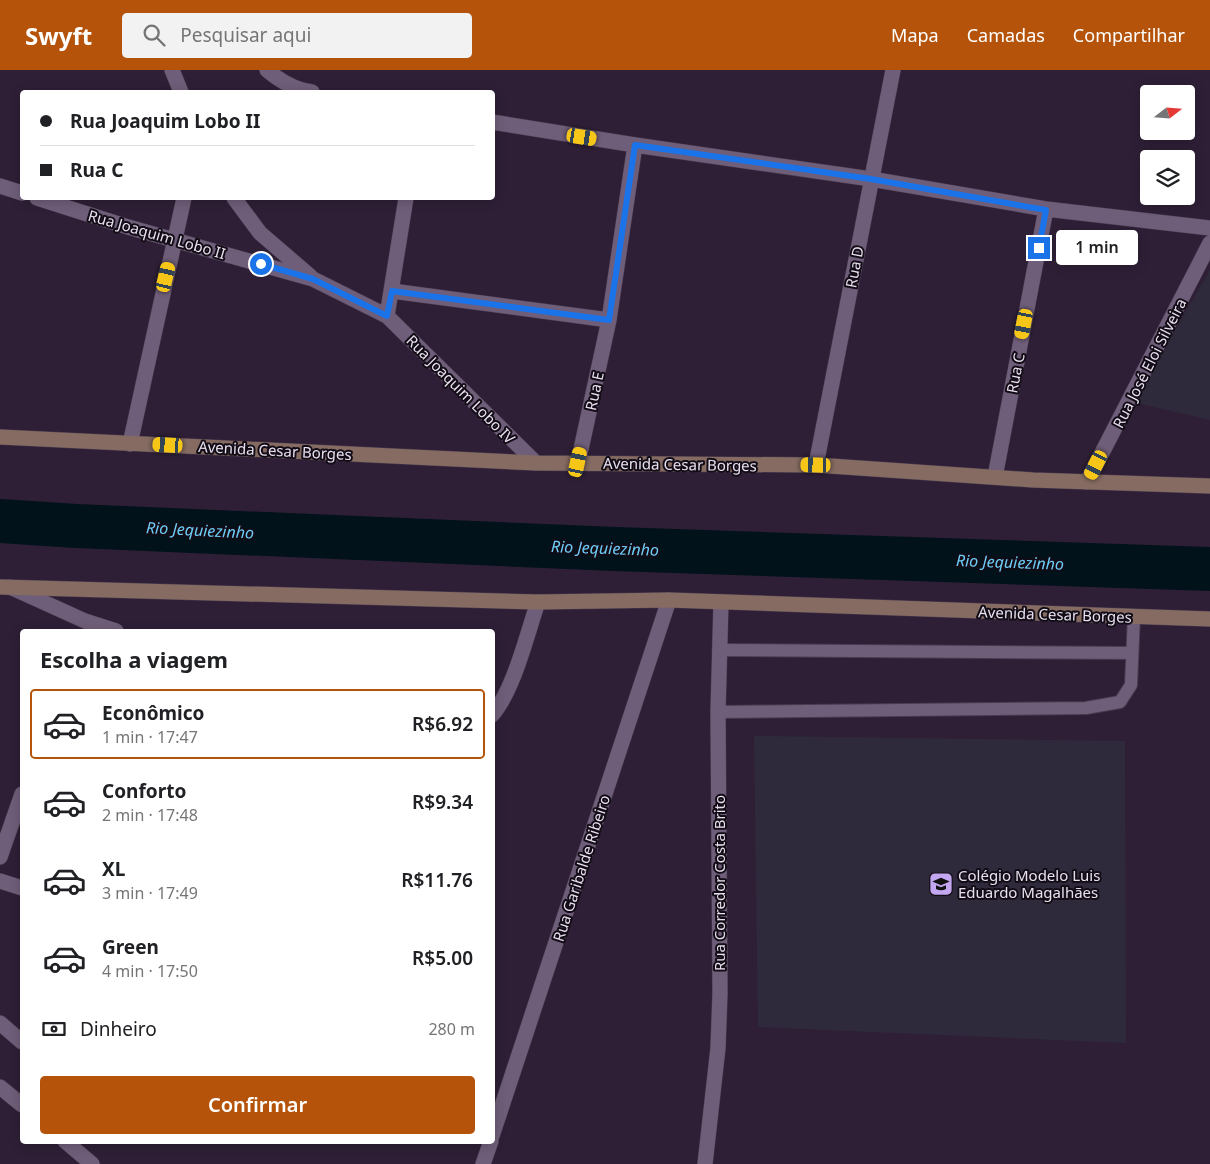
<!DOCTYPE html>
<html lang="pt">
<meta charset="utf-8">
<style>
:root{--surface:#fff;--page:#f2f2f2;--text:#202124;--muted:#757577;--line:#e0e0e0;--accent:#b45309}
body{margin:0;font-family:"Noto Sans",sans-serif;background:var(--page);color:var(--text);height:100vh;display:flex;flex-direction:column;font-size:19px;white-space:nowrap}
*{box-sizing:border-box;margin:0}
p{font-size:16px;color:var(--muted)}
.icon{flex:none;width:28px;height:28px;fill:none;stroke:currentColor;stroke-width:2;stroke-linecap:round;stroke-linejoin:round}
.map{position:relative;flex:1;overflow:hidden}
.sheet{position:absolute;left:20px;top:559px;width:475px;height:515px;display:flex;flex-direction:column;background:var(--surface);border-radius:5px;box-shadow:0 2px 12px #0003}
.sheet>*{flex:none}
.hud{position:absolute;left:20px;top:20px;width:475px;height:110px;border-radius:5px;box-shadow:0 2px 12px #0003;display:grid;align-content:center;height:110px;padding:0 20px;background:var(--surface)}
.needle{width:32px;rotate:73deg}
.fabs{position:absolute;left:1140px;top:15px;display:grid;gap:10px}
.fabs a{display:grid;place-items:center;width:55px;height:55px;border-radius:5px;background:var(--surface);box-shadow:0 2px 12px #0003;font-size:25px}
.end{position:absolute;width:22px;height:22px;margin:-11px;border:6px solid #1a73e8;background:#fff;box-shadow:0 0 0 2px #fff}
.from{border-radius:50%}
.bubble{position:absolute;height:35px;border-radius:5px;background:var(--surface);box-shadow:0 2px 12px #0003;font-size:16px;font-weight:600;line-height:35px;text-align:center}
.car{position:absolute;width:15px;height:30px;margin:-15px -8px;border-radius:6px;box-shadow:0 0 4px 1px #0007;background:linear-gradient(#f5c518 24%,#345 0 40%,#f5c518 0 76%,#345 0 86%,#f5c518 0)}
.hud b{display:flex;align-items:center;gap:18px;height:48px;font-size:19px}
.hud b+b{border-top:1px solid var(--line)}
.hud i{width:12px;height:12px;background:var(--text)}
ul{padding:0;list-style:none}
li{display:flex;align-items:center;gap:15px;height:70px;margin:0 10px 8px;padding:0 10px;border:2px solid transparent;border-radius:5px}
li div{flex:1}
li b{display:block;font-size:19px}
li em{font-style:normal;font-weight:600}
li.selected{border-color:var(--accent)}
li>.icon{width:45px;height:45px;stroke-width:1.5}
h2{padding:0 20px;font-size:22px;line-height:60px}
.pay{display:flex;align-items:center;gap:12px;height:55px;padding:0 20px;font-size:19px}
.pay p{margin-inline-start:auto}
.action{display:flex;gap:10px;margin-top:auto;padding:10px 20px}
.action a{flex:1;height:58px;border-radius:5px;background:var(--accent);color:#fff;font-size:20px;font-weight:600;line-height:58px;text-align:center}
header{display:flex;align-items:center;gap:30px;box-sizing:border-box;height:70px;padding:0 25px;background:var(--accent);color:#fff}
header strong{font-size:24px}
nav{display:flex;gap:28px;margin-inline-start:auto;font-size:18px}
.search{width:350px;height:45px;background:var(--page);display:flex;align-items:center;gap:12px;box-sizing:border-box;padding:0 18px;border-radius:5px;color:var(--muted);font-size:19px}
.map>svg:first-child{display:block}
.education{fill:#2f2a3b}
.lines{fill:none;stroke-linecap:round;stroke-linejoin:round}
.river{stroke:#01121b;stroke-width:44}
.lane-casing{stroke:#493c4f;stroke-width:14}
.street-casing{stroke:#493c4f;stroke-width:16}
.secondary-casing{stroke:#493c4f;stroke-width:16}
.lane{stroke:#6f5e79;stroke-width:12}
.street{stroke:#6f5e79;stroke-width:15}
.secondary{stroke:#856b61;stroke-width:15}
.route{stroke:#1a73e8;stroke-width:6}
.labels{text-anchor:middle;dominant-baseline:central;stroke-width:4;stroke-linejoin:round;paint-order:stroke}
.street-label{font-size:15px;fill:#e9e0ef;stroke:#120c16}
.poi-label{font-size:15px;fill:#e9e0ef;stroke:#120c16;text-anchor:start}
.water-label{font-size:16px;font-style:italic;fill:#6dcdf7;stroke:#120c16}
</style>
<header>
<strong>Swyft</strong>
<div class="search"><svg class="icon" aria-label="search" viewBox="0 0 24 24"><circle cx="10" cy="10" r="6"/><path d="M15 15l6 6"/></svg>Pesquisar aqui</div>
<nav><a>Mapa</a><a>Camadas</a><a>Compartilhar</a></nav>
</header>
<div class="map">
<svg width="1210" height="1094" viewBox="0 0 1210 1094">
<rect width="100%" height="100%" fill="#2e1f36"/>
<path class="education" d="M1210,200V350L1133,332Z
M754,666L1125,671L1126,973L758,957Z"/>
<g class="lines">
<path class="river" d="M0,451L76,456L615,479L1210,499"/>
<g class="lane-casing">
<path id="lane" d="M719,580L1132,583
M718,642L1086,638L1120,632L1131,615L1134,546"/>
</g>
<g class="street-casing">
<path id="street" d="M172,0L181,22
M267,0C280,11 295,20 312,22
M492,52L635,75L871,109L1046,139L1210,158
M0,116L22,123
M37,128L128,157L313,209L387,246L536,393
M234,128L260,163L310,206
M392,221L609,250
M387,246L406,128
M130,374L184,128
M578,393L609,250L635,75
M816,395L893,0
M995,407L1046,139
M1087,412L1210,173
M10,517L85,551L116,561
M492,645C514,620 527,564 538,532
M0,787L22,724
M0,811L22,818
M0,953L22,972
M0,1017L22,1035
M492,1066L669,530
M65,1071L92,1094
M483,1094L491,1071
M705,1094L718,978L720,923L718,642L721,532"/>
</g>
<g class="secondary-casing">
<path id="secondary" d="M0,367L536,393L816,395L1033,410L1210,416
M0,517L538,532L669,530L1210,549"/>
</g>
<use href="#lane" class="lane"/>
<use href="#street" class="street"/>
<use href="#secondary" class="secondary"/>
</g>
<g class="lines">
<path class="route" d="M261,194L313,209L387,246L392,221L609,250L635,75L871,109L1046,140L1039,178"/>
</g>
<defs>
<g id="school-square" transform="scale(1.25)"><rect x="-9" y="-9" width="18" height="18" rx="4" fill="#c4a7f1" stroke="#120c16"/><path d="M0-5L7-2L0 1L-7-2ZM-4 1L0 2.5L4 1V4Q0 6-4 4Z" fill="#111"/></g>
</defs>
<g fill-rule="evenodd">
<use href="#school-square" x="941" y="814"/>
</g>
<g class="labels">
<g class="street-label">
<text transform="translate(157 164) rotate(16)">Rua Joaquim Lobo II</text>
<text transform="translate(854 197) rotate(-79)">Rua D</text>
<text transform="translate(1149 293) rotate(-63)">Rua José Eloi Silveira</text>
<text transform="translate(1015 303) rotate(-79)">Rua C</text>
<text transform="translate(461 319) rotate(45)">Rua Joaquim Lobo IV</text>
<text transform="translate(594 321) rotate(-78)">Rua E</text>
<text transform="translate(275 380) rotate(3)">Avenida Cesar Borges</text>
<text transform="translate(680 394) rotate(1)">Avenida Cesar Borges</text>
<text transform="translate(1055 544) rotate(2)">Avenida Cesar Borges</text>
<text transform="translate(581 798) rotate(-72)">Rua Garibalde Ribeiro</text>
<text transform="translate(719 813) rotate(-90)">Rua Corredor Costa Brito</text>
</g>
<g class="poi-label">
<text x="958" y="805">Colégio Modelo Luis<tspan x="958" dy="17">Eduardo Magalhães</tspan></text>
</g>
<g class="water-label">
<text transform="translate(200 460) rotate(3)">Rio Jequiezinho</text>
<text transform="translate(605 478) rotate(2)">Rio Jequiezinho</text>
<text transform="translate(1010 492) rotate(2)">Rio Jequiezinho</text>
</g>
</g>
</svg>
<div class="fabs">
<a><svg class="needle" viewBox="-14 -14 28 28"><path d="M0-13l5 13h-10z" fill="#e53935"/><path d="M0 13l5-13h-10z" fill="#757577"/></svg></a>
<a><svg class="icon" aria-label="layers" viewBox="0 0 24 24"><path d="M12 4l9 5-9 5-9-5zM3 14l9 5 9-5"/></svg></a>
</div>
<i class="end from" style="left:261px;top:194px"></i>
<i class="end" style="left:1039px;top:178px"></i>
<div class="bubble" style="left:1056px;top:160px;width:82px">1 min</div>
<i class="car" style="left:582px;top:67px;rotate:99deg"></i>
<i class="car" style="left:166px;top:207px;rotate:13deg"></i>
<i class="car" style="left:1024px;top:254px;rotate:191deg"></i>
<i class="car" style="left:168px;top:375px;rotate:273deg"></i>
<i class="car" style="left:578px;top:392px;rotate:12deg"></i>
<i class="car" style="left:816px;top:395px;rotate:271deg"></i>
<i class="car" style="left:1096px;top:395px;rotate:207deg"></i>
<div class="hud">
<b><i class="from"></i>Rua Joaquim Lobo II</b>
<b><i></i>Rua C</b>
</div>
<section class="sheet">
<h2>Escolha a viagem</h2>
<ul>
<li class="selected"><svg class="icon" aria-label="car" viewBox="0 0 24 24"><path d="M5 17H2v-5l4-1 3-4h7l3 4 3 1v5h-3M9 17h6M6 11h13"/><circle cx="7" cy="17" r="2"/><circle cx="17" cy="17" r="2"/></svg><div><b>Econômico</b><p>1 min · 17:47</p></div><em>R$6.92</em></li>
<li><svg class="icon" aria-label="car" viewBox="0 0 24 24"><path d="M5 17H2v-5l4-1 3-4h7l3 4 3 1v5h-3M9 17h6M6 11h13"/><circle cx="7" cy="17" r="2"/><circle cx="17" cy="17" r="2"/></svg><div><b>Conforto</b><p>2 min · 17:48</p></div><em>R$9.34</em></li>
<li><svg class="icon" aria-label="car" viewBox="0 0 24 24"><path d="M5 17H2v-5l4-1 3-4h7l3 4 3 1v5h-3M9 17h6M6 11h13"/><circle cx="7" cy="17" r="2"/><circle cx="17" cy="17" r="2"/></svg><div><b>XL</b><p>3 min · 17:49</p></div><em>R$11.76</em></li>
<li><svg class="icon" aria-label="car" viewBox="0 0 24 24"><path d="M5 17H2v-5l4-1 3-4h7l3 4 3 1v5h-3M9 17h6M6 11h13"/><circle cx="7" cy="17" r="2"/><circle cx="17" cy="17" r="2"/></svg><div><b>Green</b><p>4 min · 17:50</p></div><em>R$5.00</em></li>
</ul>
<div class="pay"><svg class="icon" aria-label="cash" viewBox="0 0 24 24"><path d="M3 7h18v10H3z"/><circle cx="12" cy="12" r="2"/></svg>Dinheiro<p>280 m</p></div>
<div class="action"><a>Confirmar</a></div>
</section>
</div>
